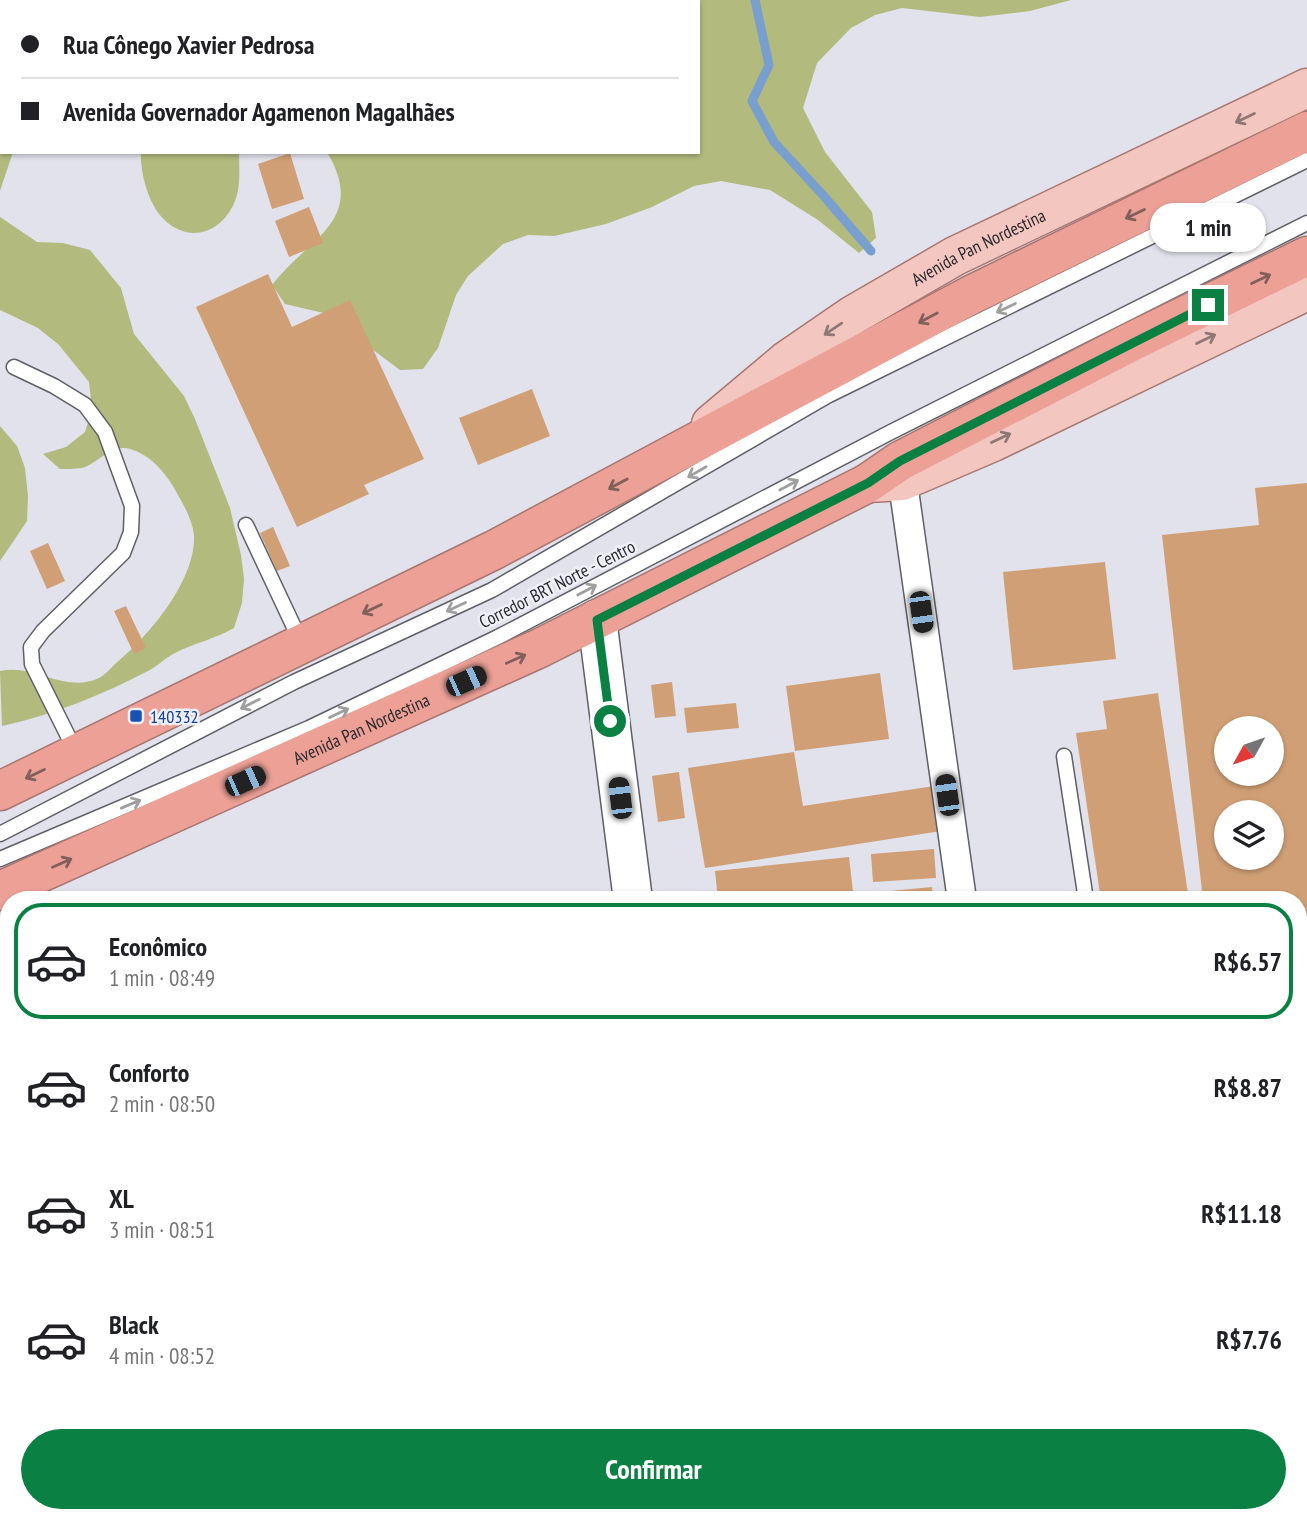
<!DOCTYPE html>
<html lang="pt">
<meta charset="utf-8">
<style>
:root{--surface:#fff;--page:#f2f2f2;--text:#202124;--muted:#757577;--line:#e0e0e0;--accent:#0b8043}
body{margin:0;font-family:"PT Sans Narrow",sans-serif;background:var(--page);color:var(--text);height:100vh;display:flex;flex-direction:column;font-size:26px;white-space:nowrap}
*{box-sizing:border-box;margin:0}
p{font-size:23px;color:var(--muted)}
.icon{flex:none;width:38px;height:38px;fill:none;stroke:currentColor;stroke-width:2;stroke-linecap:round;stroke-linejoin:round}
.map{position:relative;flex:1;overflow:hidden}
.drawer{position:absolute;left:0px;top:891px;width:1307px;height:632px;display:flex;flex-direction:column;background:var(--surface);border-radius:28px 28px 0 0;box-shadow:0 2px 5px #0004}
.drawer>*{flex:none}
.guide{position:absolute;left:0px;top:0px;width:700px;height:154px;box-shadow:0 2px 5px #0004;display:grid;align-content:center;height:154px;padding:0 21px;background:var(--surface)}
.needle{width:46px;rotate:230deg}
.fabs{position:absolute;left:1214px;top:716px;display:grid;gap:14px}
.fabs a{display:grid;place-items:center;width:70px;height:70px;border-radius:50%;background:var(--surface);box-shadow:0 2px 5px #0004;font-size:35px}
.end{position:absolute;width:32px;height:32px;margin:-16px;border:9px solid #0b8043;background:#fff;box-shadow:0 0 0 4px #fff}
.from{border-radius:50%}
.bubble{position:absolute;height:49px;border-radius:24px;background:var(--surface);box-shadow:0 2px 5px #0004;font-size:23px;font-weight:700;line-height:49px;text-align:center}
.car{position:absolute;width:21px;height:42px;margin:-21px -10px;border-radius:9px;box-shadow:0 0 5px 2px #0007;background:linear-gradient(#222 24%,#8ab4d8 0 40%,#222 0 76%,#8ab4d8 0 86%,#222 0)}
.guide b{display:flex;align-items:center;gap:24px;height:66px;font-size:26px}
.guide b+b{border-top:2px solid var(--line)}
.guide i{width:18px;height:18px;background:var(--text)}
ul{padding:12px 0 0;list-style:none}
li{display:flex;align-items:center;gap:21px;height:116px;margin:0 14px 10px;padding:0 7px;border:4px solid transparent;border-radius:28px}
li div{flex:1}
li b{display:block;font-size:26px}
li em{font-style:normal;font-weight:700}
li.on{border-color:var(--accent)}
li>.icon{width:63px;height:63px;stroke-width:1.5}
.button{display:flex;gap:14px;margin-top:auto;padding:14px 21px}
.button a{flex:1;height:80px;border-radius:42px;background:var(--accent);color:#fff;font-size:28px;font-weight:700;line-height:80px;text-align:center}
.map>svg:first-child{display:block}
.forest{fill:#b3ba7d}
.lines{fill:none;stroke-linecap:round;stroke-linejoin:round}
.stream{stroke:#789fce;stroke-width:9}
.building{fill:#d09f75;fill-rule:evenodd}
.lane-casing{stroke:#5e5f67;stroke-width:17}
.street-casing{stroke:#5e5f67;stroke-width:31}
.secondary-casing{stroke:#5e5f67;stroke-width:41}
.primary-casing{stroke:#a87671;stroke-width:41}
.highway-casing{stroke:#a87671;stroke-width:41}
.lane{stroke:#fff;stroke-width:14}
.street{stroke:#fff;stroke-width:28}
.secondary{stroke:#fff;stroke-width:38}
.primary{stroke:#f4c6c0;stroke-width:38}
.highway{stroke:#eca096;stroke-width:38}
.oneway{stroke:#8e7876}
.oneway2{stroke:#815f5c}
.oneway3{stroke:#9f9fa0}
.route{stroke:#0b8043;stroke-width:9}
.transit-dot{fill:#1a4fb4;stroke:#eeeff9;stroke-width:2.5}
.labels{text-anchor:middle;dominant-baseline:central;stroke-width:5;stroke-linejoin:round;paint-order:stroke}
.street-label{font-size:18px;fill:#29292d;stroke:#eeeff9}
.transit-label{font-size:18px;fill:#164399;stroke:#eeeff9;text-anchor:start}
</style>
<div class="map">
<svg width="1307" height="1522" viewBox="0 0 1307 1522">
<rect width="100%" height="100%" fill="#e1e2eb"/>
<path class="forest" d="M0,0H1071L1030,11L980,17L902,8L875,15L851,28L817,63L803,108L825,152L872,212L876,238L859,253L818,220L770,190L721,181L694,186L652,207L606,224L554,236L528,235L503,244L468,276L456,295L438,348L423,369L400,370L353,335L332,315L285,304L272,285C308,238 368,221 327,152H698V2H2V152H13L0,191Z
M141,152H239C239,168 241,186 235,201C221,236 184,245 159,214C147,198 140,171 141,152Z
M0,217L37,242L63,243L90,250L121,288L134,334L184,396L195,419L230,508L241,555L244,579L242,603L234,628C215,639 194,643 175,653C165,658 158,666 148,671C102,695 52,715 2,726L0,671C34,663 65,694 99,678C105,675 110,669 115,664C148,637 196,581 194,535C192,517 181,501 173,486C162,469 150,455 130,449C112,443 97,464 82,468C75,469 67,469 60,469L43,454L66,447L85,432L92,409L89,382L59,345L38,328L0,310Z
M0,426L17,446L25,468L28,496L27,521L0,561Z"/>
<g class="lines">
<path class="stream" d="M755,0L769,65L752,101L774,142L822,194L871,251"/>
</g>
<path class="building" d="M290,153L304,199L272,209L258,164Z
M309,207L323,243L289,257L275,221Z
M268,274L292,327L350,300L424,459L364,485L369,494L297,527L196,307Z
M532,389L550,436L478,465L459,418Z
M1307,483V980L1298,981V900H1203L1162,535L1259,525L1255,488ZM1227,728H1272V774H1227ZM1227,812H1272V858H1227Z
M273,527L290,566L277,571L260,533Z
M48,543L65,581L47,589L30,551Z
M1105,562L1116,659L1013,670L1003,572Z
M126,606L146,648L134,654L114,611Z
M880,673L889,739L795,751L786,686Z
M672,682L676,716L655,718L651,685Z
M1158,693L1189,900H1101L1076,733L1107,729L1103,701Z
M736,703L739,728L687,733L684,708Z
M794,752L803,806L934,786L941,831L705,868L688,768Z
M679,772L685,818L658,822L652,776Z
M934,849L936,878L873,882L871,854Z
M849,857L854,900H718L715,871Z
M932,887L933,900H860L859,894Z
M9,985V1141L0,1142V989Z
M1307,1179V1234L1298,1236V1180Z
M0,1231H9V1259L0,1260Z
M2,1285H9V1300H2Z
M1307,1285V1323L1298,1324V1286Z
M1307,1359V1402L1298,1403V1360Z
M1307,1485V1522H1274L1273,1514H1298V1486Z
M34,1514H88L90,1522H35Z
M150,1514H184L185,1522H151Z
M406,1514H531L532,1522H407Z
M629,1514H661L662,1519L630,1522Z
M767,1514H834L835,1522H768Z
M1104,1514H1126L1127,1522H1105Z"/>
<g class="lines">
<g class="lane-casing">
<path id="lane" d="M14,367L54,386L85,405L105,432L132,506L131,532L123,553L43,631L31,647L32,664L76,752
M246,525L301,642
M1064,756L1086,900
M0,834L294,682L492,590L829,395L1307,160
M0,859L309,728L498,637L891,432L1307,223"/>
</g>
<g class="street-casing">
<path id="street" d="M900,462L962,900
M0,1185L9,1184
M0,1477L9,1476
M0,1509L2,1522
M1039,1514L1040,1522"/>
</g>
<g class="secondary-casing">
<path id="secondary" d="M597,619L633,900
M1298,1025L1307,1024
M711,1514L712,1522"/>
</g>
<g class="primary-casing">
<g id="primary">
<path id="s1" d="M711,424L786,361L853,315L955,256L1307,88"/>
<path d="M868,483L902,481L993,442L1307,291"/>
</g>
</g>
<g class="highway-casing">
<g id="highway">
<path d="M0,791L494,550L971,295L1307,131"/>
<path id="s2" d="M0,891L540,648L868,483L900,461L1133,341L1307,256"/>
</g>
</g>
<use href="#lane" class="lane"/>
<use href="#street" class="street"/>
<use href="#secondary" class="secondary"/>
<use href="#primary" class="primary"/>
<use href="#highway" class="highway"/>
</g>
<defs><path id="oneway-shaft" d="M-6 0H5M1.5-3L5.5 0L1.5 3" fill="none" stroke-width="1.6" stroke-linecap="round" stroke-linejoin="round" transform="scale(1.75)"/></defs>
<g class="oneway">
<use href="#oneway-shaft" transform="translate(1245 118) rotate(154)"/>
<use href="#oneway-shaft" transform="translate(833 329) rotate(146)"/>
<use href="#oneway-shaft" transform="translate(1206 339) rotate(-26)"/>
<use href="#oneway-shaft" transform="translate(1001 438) rotate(-25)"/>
</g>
<g class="oneway2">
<use href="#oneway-shaft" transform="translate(1135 214) rotate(154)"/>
<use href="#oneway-shaft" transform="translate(1261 279) rotate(-26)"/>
<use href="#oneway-shaft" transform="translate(928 318) rotate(152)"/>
<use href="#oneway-shaft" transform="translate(618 484) rotate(152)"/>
<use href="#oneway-shaft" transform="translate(372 609) rotate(154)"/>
<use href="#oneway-shaft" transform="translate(516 659) rotate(-24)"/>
<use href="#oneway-shaft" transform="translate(35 774) rotate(154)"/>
<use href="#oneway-shaft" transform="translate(62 863) rotate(-24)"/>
</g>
<g class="oneway3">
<use href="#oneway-shaft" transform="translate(1006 308) rotate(154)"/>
<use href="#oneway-shaft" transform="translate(697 472) rotate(150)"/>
<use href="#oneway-shaft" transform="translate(789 485) rotate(-28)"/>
<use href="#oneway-shaft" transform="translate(587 590) rotate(-28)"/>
<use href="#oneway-shaft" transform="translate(456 607) rotate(155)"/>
<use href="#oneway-shaft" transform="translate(250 704) rotate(153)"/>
<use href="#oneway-shaft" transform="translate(339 713) rotate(-26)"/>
<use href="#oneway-shaft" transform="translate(131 804) rotate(-23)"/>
</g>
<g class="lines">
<path class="route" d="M610,721L597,620L868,483L900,461L1208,305"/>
</g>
<rect class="transit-dot" x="129" y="709" width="14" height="14" rx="3.5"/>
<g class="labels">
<g class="street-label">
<text stroke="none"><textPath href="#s1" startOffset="322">Avenida Pan Nordestina</textPath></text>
<text transform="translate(557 584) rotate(-27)">Corredor BRT Norte - Centro</text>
<text stroke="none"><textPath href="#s2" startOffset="396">Avenida Pan Nordestina</textPath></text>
</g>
<g class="transit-label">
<text x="150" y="716">140332</text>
</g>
</g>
</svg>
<div class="fabs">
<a><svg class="needle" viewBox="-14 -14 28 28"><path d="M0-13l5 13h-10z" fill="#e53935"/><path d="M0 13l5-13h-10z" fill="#757577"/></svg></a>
<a><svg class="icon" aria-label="layers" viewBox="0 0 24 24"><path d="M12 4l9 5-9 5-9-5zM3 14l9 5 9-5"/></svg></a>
</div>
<i class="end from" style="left:610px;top:721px"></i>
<i class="end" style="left:1208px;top:305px"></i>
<div class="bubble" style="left:1150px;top:203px;width:116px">1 min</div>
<i class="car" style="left:921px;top:612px;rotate:172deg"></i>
<i class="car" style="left:466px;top:681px;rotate:66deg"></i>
<i class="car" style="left:245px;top:781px;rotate:66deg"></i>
<i class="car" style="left:947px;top:795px;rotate:352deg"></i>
<i class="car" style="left:620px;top:798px;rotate:353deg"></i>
<div class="guide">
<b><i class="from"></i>Rua Cônego Xavier Pedrosa</b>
<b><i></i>Avenida Governador Agamenon Magalhães</b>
</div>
<section class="drawer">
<ul>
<li class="on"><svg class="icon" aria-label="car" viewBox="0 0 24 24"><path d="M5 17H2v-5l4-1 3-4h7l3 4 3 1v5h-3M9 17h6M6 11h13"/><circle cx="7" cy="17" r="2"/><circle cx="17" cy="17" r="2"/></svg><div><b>Econômico</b><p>1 min · 08:49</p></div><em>R$6.57</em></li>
<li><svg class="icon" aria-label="car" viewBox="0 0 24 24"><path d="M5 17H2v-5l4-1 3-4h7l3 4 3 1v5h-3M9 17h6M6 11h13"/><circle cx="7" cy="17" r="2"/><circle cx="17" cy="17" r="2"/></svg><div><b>Conforto</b><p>2 min · 08:50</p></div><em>R$8.87</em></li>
<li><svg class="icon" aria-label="car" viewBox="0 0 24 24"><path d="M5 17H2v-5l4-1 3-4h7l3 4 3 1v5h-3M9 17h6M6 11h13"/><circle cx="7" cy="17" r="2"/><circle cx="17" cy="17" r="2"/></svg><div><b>XL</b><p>3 min · 08:51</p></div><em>R$11.18</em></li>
<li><svg class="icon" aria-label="car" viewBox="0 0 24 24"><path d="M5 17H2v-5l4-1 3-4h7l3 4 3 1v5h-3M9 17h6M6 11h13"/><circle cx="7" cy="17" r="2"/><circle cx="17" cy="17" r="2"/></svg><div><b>Black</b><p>4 min · 08:52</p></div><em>R$7.76</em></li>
</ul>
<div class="button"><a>Confirmar</a></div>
</section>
</div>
